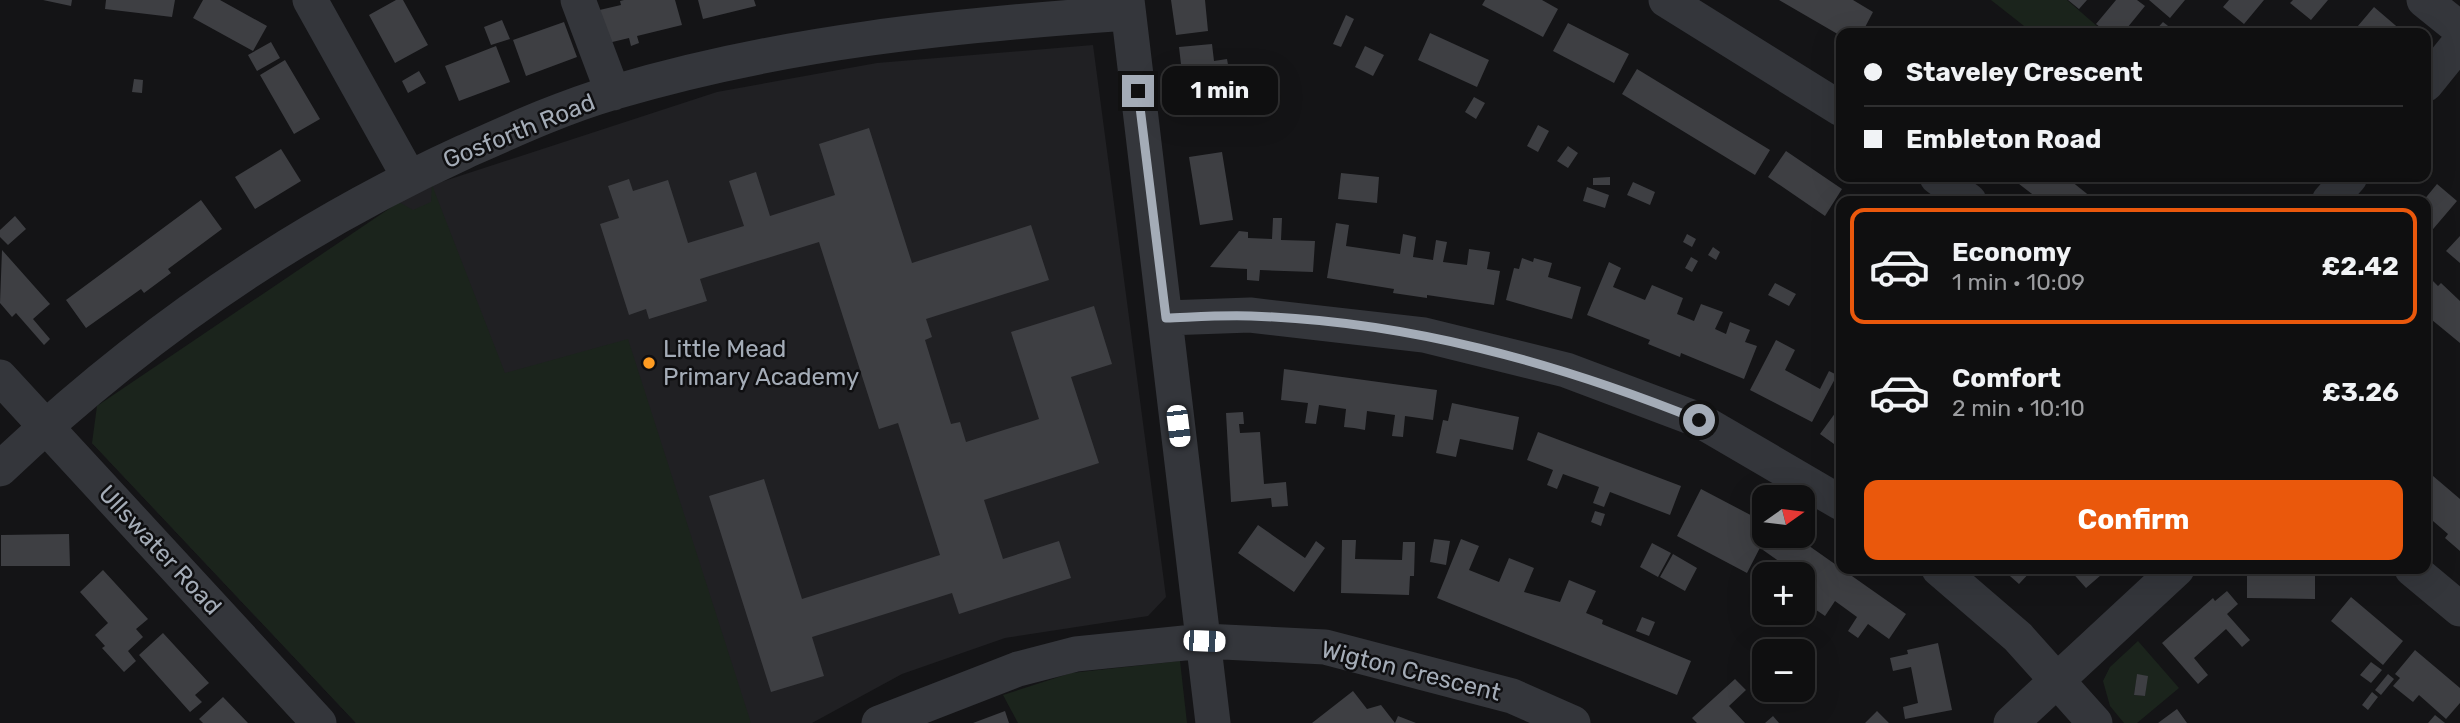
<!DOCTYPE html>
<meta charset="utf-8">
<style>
:root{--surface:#0f0f10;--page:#1d1d1e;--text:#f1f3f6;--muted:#9b9c9f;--line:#2f2f30;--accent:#ea580c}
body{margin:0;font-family:Rubik,sans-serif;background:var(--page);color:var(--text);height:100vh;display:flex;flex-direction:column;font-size:26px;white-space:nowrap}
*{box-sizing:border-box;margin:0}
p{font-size:23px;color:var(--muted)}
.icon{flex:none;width:38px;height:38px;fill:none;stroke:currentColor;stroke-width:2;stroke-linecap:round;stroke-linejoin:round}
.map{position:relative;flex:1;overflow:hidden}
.sheet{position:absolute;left:1836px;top:196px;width:595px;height:378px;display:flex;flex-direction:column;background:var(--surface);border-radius:14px;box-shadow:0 7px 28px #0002,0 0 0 2px var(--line)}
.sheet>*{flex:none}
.top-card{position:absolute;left:1836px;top:28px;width:595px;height:154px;border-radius:14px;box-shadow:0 7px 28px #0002,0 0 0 2px var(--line);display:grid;align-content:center;height:154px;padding:0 28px;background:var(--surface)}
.needle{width:46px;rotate:76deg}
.tools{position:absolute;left:1752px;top:485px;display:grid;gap:14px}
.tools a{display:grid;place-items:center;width:63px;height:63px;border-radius:14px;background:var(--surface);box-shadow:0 7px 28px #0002,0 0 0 2px var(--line);font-size:35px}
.end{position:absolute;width:32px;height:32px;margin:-16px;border:9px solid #a4acb7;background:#111;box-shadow:0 0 0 4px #111}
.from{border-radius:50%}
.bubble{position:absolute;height:49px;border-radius:14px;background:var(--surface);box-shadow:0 7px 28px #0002,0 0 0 2px var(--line);font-size:23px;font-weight:700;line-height:49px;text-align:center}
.car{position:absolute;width:21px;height:42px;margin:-21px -10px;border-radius:9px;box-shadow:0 0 5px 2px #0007;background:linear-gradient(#fff 24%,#345 0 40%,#fff 0 76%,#345 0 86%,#fff 0)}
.top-card b{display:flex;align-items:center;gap:24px;height:66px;font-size:26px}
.top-card b+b{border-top:2px solid var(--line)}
.top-card i{width:18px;height:18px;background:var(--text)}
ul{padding:12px 0 0;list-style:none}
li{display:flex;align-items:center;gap:21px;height:116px;margin:0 14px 10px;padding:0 14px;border:4px solid transparent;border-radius:14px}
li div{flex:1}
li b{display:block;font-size:26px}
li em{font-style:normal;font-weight:700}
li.on{border-color:var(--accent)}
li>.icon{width:63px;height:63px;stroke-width:1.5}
.action{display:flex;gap:14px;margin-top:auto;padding:14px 28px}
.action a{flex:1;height:80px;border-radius:14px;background:var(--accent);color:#fff;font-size:28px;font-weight:700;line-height:80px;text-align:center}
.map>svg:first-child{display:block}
.built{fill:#202023}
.green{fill:#1b241c;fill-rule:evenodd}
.building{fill:#3e3f43}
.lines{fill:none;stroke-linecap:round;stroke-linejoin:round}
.street{stroke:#34363b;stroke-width:35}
.route{stroke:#a4acb7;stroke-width:9}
.poi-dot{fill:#ff9c22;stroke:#0f0f11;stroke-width:2.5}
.labels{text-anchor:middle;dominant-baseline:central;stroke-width:5;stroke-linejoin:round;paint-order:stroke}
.street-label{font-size:24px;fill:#a4acb7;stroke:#0f0f11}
.poi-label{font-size:24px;fill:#a4acb7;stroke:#0f0f11;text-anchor:start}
</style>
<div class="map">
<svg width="2460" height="723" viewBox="0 0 2460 723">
<rect width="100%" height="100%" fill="#141416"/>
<path class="built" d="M1093,45L1166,597L1148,616L1005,638L902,674L812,723H356L92,443L399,202L432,185L717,92L877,63Z"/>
<path class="green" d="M1991,0H2067L2105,33H2033Z
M432,185L505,373L628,339L751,723H356L92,443L97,406L399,202L413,210L431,202Z
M2138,641L2179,688L2137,723H2124L2110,706L2103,681L2110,667ZM2137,675L2147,676L2145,696L2134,695Z
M1180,661L1187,723H1018L1003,695L1071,673Z"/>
<path class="building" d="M43,0H72L71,6Z
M106,0H175L172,17L105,9Z
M203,0H220L267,26L253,51L193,18Z
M396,0H403L428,45L395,63L369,15Z
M624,0H675L682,25L637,36L639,43L631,46L629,38L604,44L591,12L621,5L620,1Z
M698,0H754L756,6L703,19Z
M1171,0H1205L1208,31L1176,35Z
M1485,0H1542L1558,9L1543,37L1482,5Z
M1779,0H1853L1873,12L1862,33H1841V36Z
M2068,0H2087L2079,9Z
M2116,0H2137L2145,6L2123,33H2108L2096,24Z
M2149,0H2185L2170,18Z
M2229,0H2264L2244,24L2223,7Z
M2293,0H2328L2311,20L2290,3Z
M2374,7L2402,31L2400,33H2352Z
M1346,15L1354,19L1341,47L1333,44Z
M502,20L510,39L491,45L484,27Z
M564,22L577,57L526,76L513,40Z
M2163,22L2177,33H2153Z
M1568,23L1629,54L1614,83L1553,51Z
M1430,33L1489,60L1477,87L1418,60Z
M271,42L280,58L257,71L248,55Z
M1212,44L1214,61L1227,59L1230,76L1216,78L1220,112L1187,116L1179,47Z
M496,46L510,82L459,101L445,66Z
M1365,46L1384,55L1373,76L1355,67Z
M285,60L320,119L294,134L260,75Z
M1637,69L1770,150L1755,175L1622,94Z
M419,71L426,83L408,93L402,81Z
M134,79L143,80L142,93L132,92Z
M1474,97L1485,103L1476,119L1465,112Z
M1538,125L1549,131L1538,152L1527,146Z
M869,128L912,263L1031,225L1049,280L926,319L932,337L925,340L951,424L960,422L966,442L1039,419L1011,332L1094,306L1112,364L1071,377L1099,463L984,500L1003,559L1059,541L1071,578L959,614L952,593L812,637L824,676L771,692L709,496L764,479L802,599L940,555L898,423L879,429L819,242L700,279L707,301L649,319L646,309L629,315L600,224L619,218L608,186L629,179L633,191L668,180L688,243L744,226L729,181L756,172L770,216L835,195L819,144Z
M1568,146L1578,153L1568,168L1557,161Z
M281,149L301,181L255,209L235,177Z
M1786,151L1842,189L1825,216L1768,177Z
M1222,152L1233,220L1200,225L1189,157Z
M1341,173L1379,177L1377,203L1338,199Z
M1610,177V185H1593V178Z
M2010,177H2066L2096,201H2041Z
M1633,182L1655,192L1650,205L1627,195Z
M2437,184L2457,201L2428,235L2426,201H2423Z
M1587,187L1609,195L1605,208L1583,201Z
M201,200L222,229L168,269L171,273L144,293L141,289L86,328L66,300Z
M15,216L26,229L8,245L0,237V230Z
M1273,218H1282L1281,240L1315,241L1313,272L1260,270L1259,281L1247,280V269L1210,267L1239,231L1248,232V238L1272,239Z
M1336,223L1349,225L1346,246L1400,254L1403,234L1416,237L1413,257L1433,260L1436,240L1447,242L1443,262L1467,265L1469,249L1490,252L1487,269L1500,271L1494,305L1427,295V298L1393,293L1394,289L1327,278Z
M1687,234L1696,239L1692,247L1683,242Z
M2460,236V263L2446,251Z
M1713,247L1720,252L1716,260L1708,255Z
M2,250L50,304L33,319L50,339L44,345L16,313L12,317L0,303Z
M1691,257L1698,261L1692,272L1685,268Z
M1522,258L1533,262L1534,258L1552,263L1548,277L1581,287L1572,319L1506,300L1514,268L1519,269Z
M1609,262L1621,268L1613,287L1645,300L1652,285L1683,298L1677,314L1694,321L1701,304L1723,312L1715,329L1726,334L1730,322L1750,330L1745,342L1757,346L1744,379L1681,353L1680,357L1648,344L1650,340L1587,315Z
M2426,274L2438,286L2441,283L2460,301V343L2426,315Z
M1775,283L1796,294L1789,306L1768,295Z
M1776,340L1795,350L1785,370L1820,389L1829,371L1837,375L1812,422L1750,390Z
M1284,369L1437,390L1433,420L1405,416L1403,437L1392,436L1395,415L1367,411L1365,430L1354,428L1344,427L1346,409L1319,405L1316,424L1305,423L1308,403L1281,400Z
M1452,403L1519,417L1513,450L1460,439L1456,457L1436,453L1443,420L1448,421Z
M1841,405V449L1820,434Z
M1243,412L1244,424H1239L1240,433L1260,432L1264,484L1286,482L1288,506L1272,507L1271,498L1231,502L1226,413Z
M1538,432L1681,486L1670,515L1610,492L1604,507L1593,503L1599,487L1563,474L1557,489L1547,485L1553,470L1527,460Z
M2426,470L2460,499V551L2445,538L2448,534L2426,515Z
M1701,489L1762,521L1758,529L1766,536L1747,573L1677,536Z
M1595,511L1605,514L1601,526L1591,522Z
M1258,525L1305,558L1316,541L1325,548L1294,592L1238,553Z
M69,534L70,566H1V535Z
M1773,536H1795L1906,614L1889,639L1868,624L1858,638L1848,631L1857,617L1835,601L1825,616L1806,603L1817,588L1807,597L1802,594V574H1776L1783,564L1763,550Z
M1434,539L1450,541L1446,565L1430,562Z
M1461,539L1479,546L1469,570L1499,582L1509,558L1534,568L1524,592L1560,602L1569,580L1596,591L1586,613L1603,620L1602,624L1691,661L1677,695L1437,598Z
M1342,540H1356L1355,559L1402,560L1403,542H1415L1414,576H1410L1409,595L1341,593Z
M1652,543L1671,553L1658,577L1640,567Z
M1673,554L1697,568L1685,591L1660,577Z
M2002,569H2033L2019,584Z
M2069,569H2108L2086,588Z
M2247,569H2315V599L2247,598Z
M103,570L148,619L136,629L143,637L128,651L136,661L124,672L102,648L105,646L95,635L108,623L80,592Z
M2227,591L2238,604L2227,614L2250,640L2242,647L2226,629L2194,658L2208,675L2198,684L2162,643L2213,598L2215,601Z
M2351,597L2403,641L2383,665L2331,621Z
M1642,617L1655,622L1649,636L1636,631Z
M163,633L209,683L195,695L202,702L190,712L139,655Z
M1938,643L1952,710L1905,719L1903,707L1918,703L1911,667L1893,671L1890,658L1908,654L1907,650Z
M2415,650L2460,688V703L2446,719L2419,695L2413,702L2393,686L2400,678L2395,674Z
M2371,662L2382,670L2371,683L2360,675Z
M2137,674L2148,676L2145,696L2134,695Z
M2388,674L2394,679L2381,695L2375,690Z
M1735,679L1746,690L1729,706L1745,723H1697L1692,718Z
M1353,691L1367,709L1381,705L1395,723H1312Z
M2372,692L2378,697L2368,710L2362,705Z
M223,697L248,723H203L199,719Z
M2177,709L2187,723H2158Z
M1005,711L1009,723H973Z
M1877,711L1889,723H1865Z
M2435,715L2445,723H2428Z
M1398,716L1416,723H1395Z
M1773,716L1779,723H1765Z"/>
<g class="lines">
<path class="street" d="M310,0L409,177
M578,0L613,93
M1127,0L1213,723
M1666,0L1841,109
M2424,0L2460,29
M2426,84L2460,42
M1937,177L1969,201
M2329,201L2350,177
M1166,318L1250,315L1424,335L1566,370L1699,420L1841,503
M0,377L319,723
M0,469C138,338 291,231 464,152C513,130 563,107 615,92C783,42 955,25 1128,13
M1939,569L2018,637L2095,723
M2412,569L2460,609
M879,723L1018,669L1076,654L1204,641L1325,647L1512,696L1573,723
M2011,723L2177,569"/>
</g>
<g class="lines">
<path class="route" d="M1138,91L1166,318C1194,317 1222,315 1251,316C1406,321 1555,362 1699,420"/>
</g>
<circle class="poi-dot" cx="649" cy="363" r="7"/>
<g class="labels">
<g class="street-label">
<text transform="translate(519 131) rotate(-22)">Gosforth Road</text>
<text transform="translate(160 550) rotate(47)">Ullswater Road</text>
<text transform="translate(1411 671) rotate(14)">Wigton Crescent</text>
</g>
<g class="poi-label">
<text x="663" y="349">Little Mead<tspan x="663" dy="28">Primary Academy</tspan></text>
</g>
</g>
</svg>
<div class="tools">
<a><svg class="needle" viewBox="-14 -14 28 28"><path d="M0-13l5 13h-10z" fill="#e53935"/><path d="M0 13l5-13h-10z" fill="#9b9c9f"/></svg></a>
<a>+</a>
<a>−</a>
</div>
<i class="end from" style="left:1699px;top:420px"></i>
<i class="end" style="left:1138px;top:91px"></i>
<div class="bubble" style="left:1162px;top:66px;width:116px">1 min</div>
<i class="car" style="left:1178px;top:426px;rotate:173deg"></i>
<i class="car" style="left:1204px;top:641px;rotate:92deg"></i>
<div class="top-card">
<b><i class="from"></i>Staveley Crescent</b>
<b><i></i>Embleton Road</b>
</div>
<section class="sheet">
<ul>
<li class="on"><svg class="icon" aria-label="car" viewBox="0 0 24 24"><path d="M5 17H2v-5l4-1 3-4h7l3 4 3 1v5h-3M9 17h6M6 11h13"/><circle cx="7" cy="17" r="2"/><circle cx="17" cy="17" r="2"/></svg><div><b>Economy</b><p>1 min · 10:09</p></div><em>£2.42</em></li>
<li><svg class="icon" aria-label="car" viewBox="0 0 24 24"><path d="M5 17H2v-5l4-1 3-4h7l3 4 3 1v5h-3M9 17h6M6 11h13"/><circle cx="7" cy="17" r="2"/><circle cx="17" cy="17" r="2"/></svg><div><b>Comfort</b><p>2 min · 10:10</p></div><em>£3.26</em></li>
</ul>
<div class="action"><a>Confirm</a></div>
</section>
</div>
